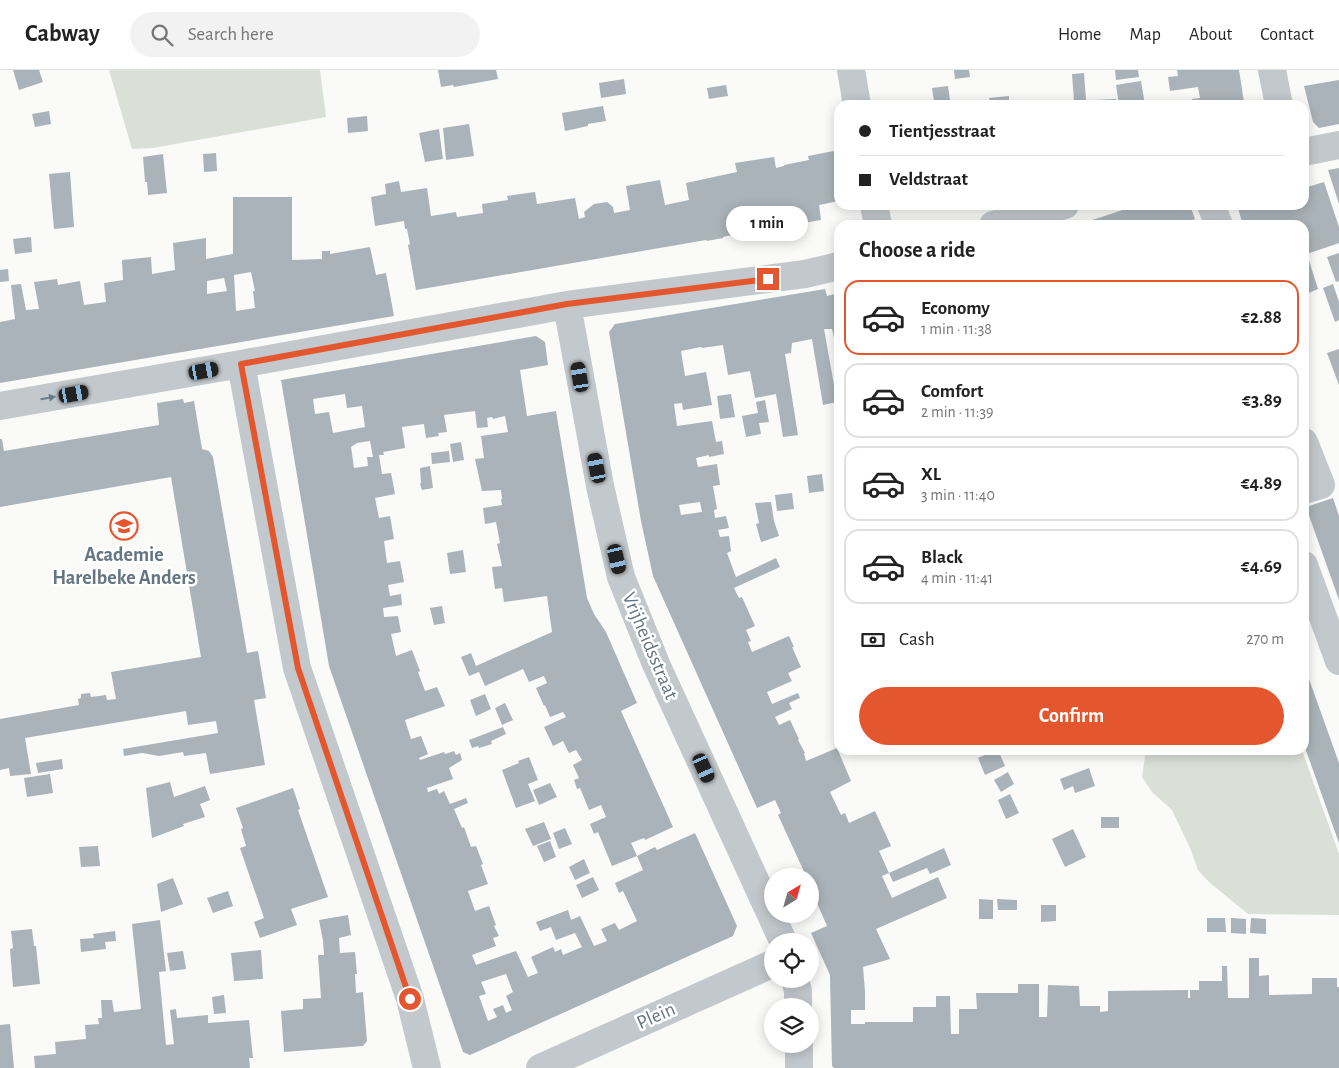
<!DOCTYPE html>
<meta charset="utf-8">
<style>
:root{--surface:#fff;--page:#f2f2f2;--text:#222;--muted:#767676;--line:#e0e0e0;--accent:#e4572e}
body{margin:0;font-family:"Alegreya Sans",sans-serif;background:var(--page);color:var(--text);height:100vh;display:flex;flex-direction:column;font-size:19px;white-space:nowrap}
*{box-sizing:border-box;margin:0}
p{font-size:16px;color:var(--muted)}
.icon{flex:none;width:28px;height:28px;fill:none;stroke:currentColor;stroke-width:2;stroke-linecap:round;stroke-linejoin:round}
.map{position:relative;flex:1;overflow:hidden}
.sheet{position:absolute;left:834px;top:150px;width:475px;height:535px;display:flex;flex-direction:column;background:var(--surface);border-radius:15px;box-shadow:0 2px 12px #0003}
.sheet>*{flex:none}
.hud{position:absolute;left:834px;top:30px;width:475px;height:110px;border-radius:15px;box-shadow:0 2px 12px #0003;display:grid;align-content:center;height:110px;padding:0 25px;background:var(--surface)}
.needle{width:32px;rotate:37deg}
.tools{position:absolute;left:764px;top:798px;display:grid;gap:10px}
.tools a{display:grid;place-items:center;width:55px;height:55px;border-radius:50%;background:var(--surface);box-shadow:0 2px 12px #0003;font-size:25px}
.end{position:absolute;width:22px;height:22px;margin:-11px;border:6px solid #e4572e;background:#fff;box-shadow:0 0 0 2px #fff}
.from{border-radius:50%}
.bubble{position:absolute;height:35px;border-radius:18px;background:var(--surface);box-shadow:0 2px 12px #0003;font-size:16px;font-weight:700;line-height:35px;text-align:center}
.car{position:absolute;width:15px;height:30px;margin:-15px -8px;border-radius:6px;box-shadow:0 0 4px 1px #0007;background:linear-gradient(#222 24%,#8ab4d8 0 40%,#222 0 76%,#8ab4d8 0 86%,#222 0)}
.hud b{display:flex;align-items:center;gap:18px;height:48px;font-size:19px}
.hud b+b{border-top:1px solid var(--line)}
.hud i{width:12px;height:12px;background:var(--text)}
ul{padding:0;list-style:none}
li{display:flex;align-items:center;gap:15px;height:75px;margin:0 10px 8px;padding:0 15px;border:2px solid var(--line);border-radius:15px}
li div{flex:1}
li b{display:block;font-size:19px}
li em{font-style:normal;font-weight:700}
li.selected{border-color:var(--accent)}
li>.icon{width:45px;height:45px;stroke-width:1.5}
h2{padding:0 25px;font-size:22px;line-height:60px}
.pay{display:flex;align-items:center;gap:12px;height:55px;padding:0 25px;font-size:19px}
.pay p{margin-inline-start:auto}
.cta{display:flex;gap:10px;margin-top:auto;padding:10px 25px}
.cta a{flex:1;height:58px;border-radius:30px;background:var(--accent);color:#fff;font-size:20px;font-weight:700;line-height:58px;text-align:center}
header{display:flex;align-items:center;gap:30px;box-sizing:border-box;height:70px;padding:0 25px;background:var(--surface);border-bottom:1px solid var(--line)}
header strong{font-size:24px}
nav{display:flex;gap:28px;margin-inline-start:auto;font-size:18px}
.search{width:350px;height:45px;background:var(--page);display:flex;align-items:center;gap:12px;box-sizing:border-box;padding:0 18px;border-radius:28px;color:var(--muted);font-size:19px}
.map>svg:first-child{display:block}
.green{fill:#dadfd7}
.building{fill:#aab3b9;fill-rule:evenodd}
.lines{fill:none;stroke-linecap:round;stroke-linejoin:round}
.minor{stroke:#c3c8cc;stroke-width:28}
.oneway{fill:#6a7a87}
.route{stroke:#e4572e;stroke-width:6}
.labels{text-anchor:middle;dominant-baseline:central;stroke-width:5;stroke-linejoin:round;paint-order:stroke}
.poi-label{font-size:20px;font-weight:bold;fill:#657683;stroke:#fff}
.street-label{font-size:20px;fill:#657683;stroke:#fff}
</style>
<header>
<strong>Cabway</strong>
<div class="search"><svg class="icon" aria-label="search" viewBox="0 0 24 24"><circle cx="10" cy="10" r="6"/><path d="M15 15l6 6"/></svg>Search here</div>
<nav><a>Home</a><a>Map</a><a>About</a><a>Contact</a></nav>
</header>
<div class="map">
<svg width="1339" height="998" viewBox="0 0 1339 998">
<rect width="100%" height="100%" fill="#fafaf8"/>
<path class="green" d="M109,0H320L326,47L153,78L132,79Z
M1146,680H1302L1339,784V845L1248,844L1209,812L1198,800L1190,778L1172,740L1152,722L1142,707Z"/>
<path class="building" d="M13,0H39L43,12L19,20Z
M438,0H496L498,9L454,17L453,15L441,17Z
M954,0H969L970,7L955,9Z
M1115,0H1138L1139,7L1116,10Z
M1177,0H1239L1244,32H1249V35H1193L1192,29L1200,28L1198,17L1170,21L1168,7L1178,6Z
M1084,3L1086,30L1074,31L1072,4Z
M624,9L626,24L601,28L599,13Z
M1339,10V54L1319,58L1313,52L1304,16Z
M1141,11L1145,35H1119L1116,15Z
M726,15L728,26L709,29L707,18Z
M948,16L950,30L934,32L932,18Z
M1009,26V35H990L989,28Z
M1116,29L1117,35H1093V30Z
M603,36L606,51L588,54V56L565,61L562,43Z
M49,41L51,54L35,57L32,44Z
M367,46L368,61L348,63L347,48Z
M469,54L474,86L446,90L443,58Z
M439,59L443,89L425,92L419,63Z
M839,80V131L819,135L821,150L727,166L723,167V168L707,171L706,170L416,220L408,175L410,174L407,159H405L404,151L375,156L371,127L386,124L385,114L399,111L401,122L427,118L431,146L456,142L457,147L483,143L482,134L508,130L507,126L535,122L537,134L575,128L579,149L585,147L584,142L594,134L607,132L613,137L614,143L630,140L626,116L660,110L665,135L689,130L686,113L737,102L735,93L774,87L776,98L784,96V95L809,90L808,86Z
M216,83L217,101L204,102L203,84Z
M163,84L167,123L148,125L147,112H145L143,87Z
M1339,98V134L1328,100Z
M70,102L74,157L54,159L49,104Z
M1324,112L1339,157V173L1307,184L1318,219L1304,225V155H1243L1237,135H1304V118Z
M233,127H292V190L322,189V181H330V184L370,177L376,205L386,203L394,246L0,313V252L15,249L11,215L21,214L26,240L39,239L34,212L57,209L58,215L80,211L84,235L106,232L104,213L123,210L122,190L151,187L152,204L175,200L173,173L206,168V189L233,184ZM251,202L255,221H253L255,238L236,241L234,205ZM224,208L227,221L207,224V211Z
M1138,135H1190L1195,149L1188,152L1190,155H1077Z
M31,167L32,182L15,184L13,169Z
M1339,183V211L1336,212L1327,187Z
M8,199L9,211L0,212V200Z
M1333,214L1339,232V250L1335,252L1323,218Z
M839,216V289L832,259H824L837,332L823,335L812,269L792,273L791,283L785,284L798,365L783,367L776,324L755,328L750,301L728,305L723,275L702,278L701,277L681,281L685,306L706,302L712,335L683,340L682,333L674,334L677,356L712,351L716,372L722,371L724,384L709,387V385L696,388L698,397L717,394L720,415L713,416L717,439L714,440L715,448L726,446L729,458L718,460L720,467L729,466L731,481L727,483L736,507L776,488L780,497L734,518L739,528L742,527L755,556L746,560L751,571L748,572L752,582L789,566L794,577H792L801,597L788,603L792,611L767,622L772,634L798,623L800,628L789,633L792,639L775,647L779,655L790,650L799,669L798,670L805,683H804L806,691L837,678L851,711L830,722L841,745L845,743L849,753L875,741L891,776L879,781L889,803L882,806L892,828L938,807L947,828L876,859L890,889L863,897L865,921V940H851V954H865V952H913V937H936V926H950L951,964H959V939H977L976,923H1018V914H1039V947H1047L1048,915L1079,916L1080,936H1100V942L1108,941V921L1188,920V928H1190V920H1199V911H1222V896H1227L1228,928H1249V888H1259V906L1269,905V925L1312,924V908H1337V917H1339V998H834L832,996L830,905L811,863L827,856L810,817V806H806L778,745L781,743L775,730L757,738L653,506L641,451L609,262L615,254L825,219L827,226L835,224L834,221ZM700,432L702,442L681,445L679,435Z
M536,266L545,272L548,295L520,300L527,346L556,341L587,528L594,544L606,562L637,633L621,641L673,757L645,770L644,768L631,773L637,786L612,796L598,762L594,764L590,754L606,747L601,735L589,740L580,718L577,719L574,710L579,708L573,695L582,690L576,680L569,683L563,671L553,676L544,657L566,647L563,642L550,647L545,635L544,636L536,618L547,613L544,606L529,612L523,599L485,616L479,602L469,606L461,587L471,583L476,596L552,562L547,526L504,532L502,518L495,519L492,497L502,496L497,474L500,473L496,452L485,454L483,438L502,435L501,429H502L501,420L482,421L475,389L484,388L481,366L508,362L505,346L493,349L492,347L487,348L488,357L477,358L475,341L444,345L447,362L438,363L439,366L426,368L424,354L402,357L405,378L383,382L384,385H379L382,404L391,403L395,424L375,428L379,448L390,446L394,469L384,471L387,493L400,491L404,512L388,515L390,526L401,524L402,535L383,538L384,547L398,546L401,562L391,564L396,586L412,580L420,601L418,602L425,621L437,617L445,636L405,650L411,669L421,666L428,684L419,688L420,690L444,682L445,684L454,681L456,685L460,683L462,690L449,698L453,709L427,718L428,722L437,719L439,724L444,721L450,734L466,728L468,733L454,739L462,758L464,757L471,777L476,776L483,794L481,795L488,814L468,821L475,841L489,836L496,855L494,856L499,866L493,868L496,876L472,885L476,895L516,881L528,907L538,903L531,887L553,877L555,882L561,879L563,885L582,877L575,863L556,870L551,857L540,861L536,852L568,840L571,850L580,846L594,876L607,871L601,859L615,853L619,860L637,851L623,821L619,823L615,813L643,800L637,786L655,777L657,780L695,763L737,856L733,866L470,985L463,982L329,596L281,310ZM345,324L347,338L362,336L365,357L333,363L329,342L315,344L313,329ZM370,371L373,387H367L368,396L354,398L351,377L357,373ZM506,904L513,922L506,926L512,940L506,943L503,935L493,939L497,947L488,951L479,926L486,924L481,912Z
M1339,279V315L1327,283Z
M731,324L735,347L720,349L717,326Z
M183,329L184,333L194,331L202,379L209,381L213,387L247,583L258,581L266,628L254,630L265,695L210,704L206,683L184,686L183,682L159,686L142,683L124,686L123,679L218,663L216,651L188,655L186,641L120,652L25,668L31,704L10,706L9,698L0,700V649L79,635L78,629L81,628V624L90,623L91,627L106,625L107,630L116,629L111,602L201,587L171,407L0,437V369H2L4,381L159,355L157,333Z
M765,330L769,352L759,353L761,364L746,367L742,346L758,343L756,332Z
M461,372L464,390L453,392L450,374Z
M449,381L450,392L432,394L431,383Z
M839,392V414H838L834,393Z
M430,396L433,418L422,420L420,414L421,413L420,398Z
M822,404L824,421L809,423L807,406Z
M792,423L794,439L777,441L775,425Z
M1333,428L1339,446V530L1306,437Z
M771,432L774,451L779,466L761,472L756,454L759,453L755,433Z
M463,480L466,502L450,504L447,483Z
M442,536L445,553L434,555L430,538Z
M1304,595L1339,693V773L1304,675Z
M485,624L491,639L476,646L470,630Z
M505,633L513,650L502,655L495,638Z
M503,657L506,664L491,671L492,674L479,678L478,676L472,678L469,670Z
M996,680H998L1005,696L985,705L978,688Z
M529,687L538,710L528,714L535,731L516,738L502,700L519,693L518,691Z
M62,689L63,699L38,703L36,693Z
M1089,698L1095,716L1075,723L1073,716L1064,720L1060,709Z
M1008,702L1014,714L1001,722L994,710Z
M50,704L53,723L27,727L24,708Z
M170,712L174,727L205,716L210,730L200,734L205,747L183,754L184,756L152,768L146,718Z
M550,713L557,727L539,735L533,720Z
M293,718L300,739L298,740L328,827L291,839L297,855L260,868L254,852L264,848L240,778L246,776L241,759L243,758L236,738Z
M1010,724L1019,743L1006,749L998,730Z
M1101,747H1119V758H1101Z
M544,752L551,769L533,776L525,759Z
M565,758L572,774L559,779L553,763Z
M1073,759L1086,787L1065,797L1052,769Z
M550,771L556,787L544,792L537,776Z
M98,776L100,796L81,797L79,777Z
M944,778L951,795L930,804L927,798L893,812L889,803Z
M584,789L590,803L575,810L569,797Z
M593,807L599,820L582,828L576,815Z
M173,808L183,834L161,842L157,814Z
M228,821L233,836L213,843L207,828Z
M979,829L993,830V849H979Z
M997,829L1017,830V840H998Z
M1041,835H1056V851L1041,852Z
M348,845L351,865L339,868L340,883L355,882L357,904H355L356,923L363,922L367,971L363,976L284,982L281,941L303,939V929L321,928L318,885H324L323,871L319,850Z
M1207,848H1225L1226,862H1207Z
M1231,848L1246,849V864L1231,863Z
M1251,848L1266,849V864L1250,863Z
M160,850L166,901L159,902L166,975L174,974L170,940L176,939L177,948L208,945V953L249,950L253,988H249L250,998H35L34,986L56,984L55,972L86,969L85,955L99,954L98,948H102L101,930H112L114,942L141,939L132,854Z
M32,859L34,876H36L40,914L13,917L10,879L13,878L11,861Z
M115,861L116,871L105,872L106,879L81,882L80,869L94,868L93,864Z
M261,880L263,909L234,911L231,883Z
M183,881L186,899L170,901L167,883Z
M224,925L226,943L214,944L212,927Z
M10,954L14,998H0V955Z"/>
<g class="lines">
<path class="minor" d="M851,0L857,35
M1272,0L1279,35
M1304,82L1339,75
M874,135L878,155
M1211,135L1219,155
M993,155L1065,135
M567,235L600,416L621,507L656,594L783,871
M241,294L297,598L410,929L427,998
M0,336L241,294L567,235L805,204L839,196
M1304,372L1321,415L1304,420
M1304,495L1339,591
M795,909L798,921V936
M799,974V998
M540,998L772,894"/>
</g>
<defs><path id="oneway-solid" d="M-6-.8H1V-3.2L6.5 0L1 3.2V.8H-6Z" transform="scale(1.25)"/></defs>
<use class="oneway" href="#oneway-solid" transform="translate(48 328) rotate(-10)"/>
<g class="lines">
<path class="route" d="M410,929L298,598L241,294L567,234L768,209"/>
</g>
<defs>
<g id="school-ring" transform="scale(1.4375)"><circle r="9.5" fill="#fff" stroke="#e4572e" stroke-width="1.5"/><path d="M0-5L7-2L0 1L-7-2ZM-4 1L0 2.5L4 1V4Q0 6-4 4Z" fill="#e4572e"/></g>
</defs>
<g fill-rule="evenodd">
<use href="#school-ring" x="124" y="456"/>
</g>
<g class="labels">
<g class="poi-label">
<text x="124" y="485">Academie<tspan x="124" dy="23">Harelbeke Anders</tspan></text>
</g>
<g class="street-label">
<text transform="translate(650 576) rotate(67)">Vrijheidsstraat</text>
<text transform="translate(656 946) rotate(-24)">Plein</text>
</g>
</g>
</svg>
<div class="tools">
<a><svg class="needle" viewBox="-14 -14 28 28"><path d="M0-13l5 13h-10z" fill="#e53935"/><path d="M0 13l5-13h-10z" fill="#767676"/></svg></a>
<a><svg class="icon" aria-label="locate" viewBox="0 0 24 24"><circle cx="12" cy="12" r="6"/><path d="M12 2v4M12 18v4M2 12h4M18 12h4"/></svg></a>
<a><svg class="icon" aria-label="layers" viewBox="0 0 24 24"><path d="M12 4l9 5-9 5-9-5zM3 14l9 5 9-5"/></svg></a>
</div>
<i class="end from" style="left:410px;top:929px"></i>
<i class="end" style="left:768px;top:209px"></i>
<div class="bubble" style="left:726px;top:136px;width:82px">1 min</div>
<i class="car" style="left:204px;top:301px;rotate:80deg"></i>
<i class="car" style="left:580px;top:307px;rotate:350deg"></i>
<i class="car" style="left:74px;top:324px;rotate:80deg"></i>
<i class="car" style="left:597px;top:398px;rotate:349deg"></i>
<i class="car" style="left:617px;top:489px;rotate:167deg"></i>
<i class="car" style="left:704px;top:698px;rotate:156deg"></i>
<div class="hud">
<b><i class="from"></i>Tientjesstraat</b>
<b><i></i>Veldstraat</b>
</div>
<section class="sheet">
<h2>Choose a ride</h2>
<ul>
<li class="selected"><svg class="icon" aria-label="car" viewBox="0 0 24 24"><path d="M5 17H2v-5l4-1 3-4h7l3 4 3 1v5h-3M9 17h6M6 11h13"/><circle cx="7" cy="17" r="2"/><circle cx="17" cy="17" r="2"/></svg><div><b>Economy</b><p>1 min · 11:38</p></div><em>€2.88</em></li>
<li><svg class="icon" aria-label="car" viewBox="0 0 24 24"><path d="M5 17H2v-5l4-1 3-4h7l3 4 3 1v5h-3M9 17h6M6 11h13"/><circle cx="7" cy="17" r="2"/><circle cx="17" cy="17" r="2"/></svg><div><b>Comfort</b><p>2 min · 11:39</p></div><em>€3.89</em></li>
<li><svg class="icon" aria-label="car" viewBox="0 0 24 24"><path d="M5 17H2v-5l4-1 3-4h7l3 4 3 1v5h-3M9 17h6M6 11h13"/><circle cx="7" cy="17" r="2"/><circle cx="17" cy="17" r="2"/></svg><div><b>XL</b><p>3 min · 11:40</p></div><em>€4.89</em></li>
<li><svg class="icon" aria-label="car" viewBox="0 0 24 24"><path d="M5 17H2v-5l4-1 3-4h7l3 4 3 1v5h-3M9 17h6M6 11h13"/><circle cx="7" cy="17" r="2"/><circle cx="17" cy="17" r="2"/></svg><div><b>Black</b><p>4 min · 11:41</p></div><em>€4.69</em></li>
</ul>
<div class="pay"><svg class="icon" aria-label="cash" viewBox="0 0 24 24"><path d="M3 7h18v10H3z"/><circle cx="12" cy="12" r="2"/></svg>Cash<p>270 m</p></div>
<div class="cta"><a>Confirm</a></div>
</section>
</div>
